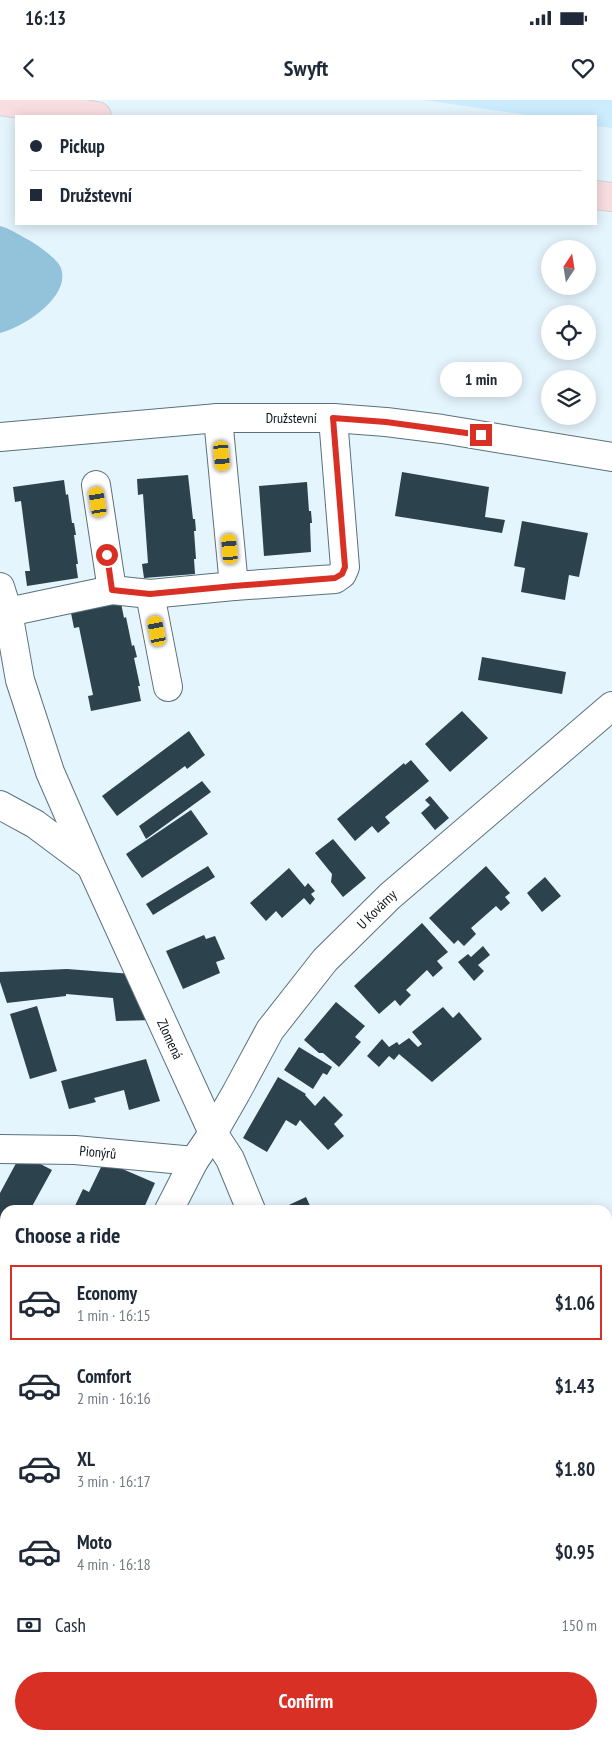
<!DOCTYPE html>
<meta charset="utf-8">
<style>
:root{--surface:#fff;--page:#f2f2f3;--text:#1f2937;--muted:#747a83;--line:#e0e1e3;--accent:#d93025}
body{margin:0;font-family:"PT Sans Narrow",sans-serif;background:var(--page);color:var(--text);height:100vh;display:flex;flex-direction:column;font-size:19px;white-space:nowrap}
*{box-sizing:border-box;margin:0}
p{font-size:16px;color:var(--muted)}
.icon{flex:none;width:28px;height:28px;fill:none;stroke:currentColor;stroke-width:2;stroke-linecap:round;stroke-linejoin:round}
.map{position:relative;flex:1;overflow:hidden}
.sheet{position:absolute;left:0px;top:1105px;width:612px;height:535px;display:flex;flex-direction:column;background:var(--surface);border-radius:15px 15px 0 0;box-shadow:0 2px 12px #0003}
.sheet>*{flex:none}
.top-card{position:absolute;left:15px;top:15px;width:582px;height:110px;border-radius:0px;box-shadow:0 2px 12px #0003;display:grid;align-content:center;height:110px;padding:0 15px;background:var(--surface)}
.needle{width:32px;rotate:12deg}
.controls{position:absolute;left:541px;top:140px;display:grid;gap:10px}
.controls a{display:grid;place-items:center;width:55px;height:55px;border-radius:50%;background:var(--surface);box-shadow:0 2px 12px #0003;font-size:25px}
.end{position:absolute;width:22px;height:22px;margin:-11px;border:6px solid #d93025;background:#fff;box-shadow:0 0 0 2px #fff}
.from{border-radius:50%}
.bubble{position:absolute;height:35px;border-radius:18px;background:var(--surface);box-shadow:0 2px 12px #0003;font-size:16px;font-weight:700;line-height:35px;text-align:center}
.car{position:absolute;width:15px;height:30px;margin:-15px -8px;border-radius:6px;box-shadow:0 0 4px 1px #0007;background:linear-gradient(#f5c518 24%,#345 0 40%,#f5c518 0 76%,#345 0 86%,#f5c518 0)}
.top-card b{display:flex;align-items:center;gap:18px;height:48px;font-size:19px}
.top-card b+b{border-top:1px solid var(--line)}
.top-card i{width:12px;height:12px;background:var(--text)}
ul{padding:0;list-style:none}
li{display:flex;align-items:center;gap:15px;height:75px;margin:0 10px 8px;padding:0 5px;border:2px solid transparent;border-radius:0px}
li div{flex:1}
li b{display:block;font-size:19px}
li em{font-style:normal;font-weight:700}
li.current{border-color:var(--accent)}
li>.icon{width:45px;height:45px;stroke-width:1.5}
h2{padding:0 15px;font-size:22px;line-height:60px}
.pay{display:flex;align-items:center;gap:12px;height:55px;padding:0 15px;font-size:19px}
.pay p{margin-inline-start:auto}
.action{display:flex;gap:10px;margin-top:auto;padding:10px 15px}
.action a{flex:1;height:58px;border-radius:30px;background:var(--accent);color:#fff;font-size:20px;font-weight:700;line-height:58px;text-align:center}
.status{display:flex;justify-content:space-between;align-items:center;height:35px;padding:0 25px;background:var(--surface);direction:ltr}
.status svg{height:14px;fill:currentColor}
header{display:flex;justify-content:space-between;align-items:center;height:65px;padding:0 15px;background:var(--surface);font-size:22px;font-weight:700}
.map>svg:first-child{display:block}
.built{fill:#cbedfe}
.water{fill:#93c3da}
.building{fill:#2c424c}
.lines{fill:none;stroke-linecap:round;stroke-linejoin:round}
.minor-casing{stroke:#5a717c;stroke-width:30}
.major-casing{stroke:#d3d4d5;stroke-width:30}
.minor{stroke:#fff;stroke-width:28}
.major{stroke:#f9dee1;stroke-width:28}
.route{stroke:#d93025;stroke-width:6}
.labels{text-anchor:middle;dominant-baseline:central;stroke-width:5;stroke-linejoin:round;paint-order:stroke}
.street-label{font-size:14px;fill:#091216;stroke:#fff}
</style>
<div class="status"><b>16:13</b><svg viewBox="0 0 49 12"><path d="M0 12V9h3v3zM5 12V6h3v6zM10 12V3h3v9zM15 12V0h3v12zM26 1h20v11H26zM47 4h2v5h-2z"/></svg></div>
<header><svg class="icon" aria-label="back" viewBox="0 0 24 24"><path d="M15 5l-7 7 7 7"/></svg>Swyft<svg class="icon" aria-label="heart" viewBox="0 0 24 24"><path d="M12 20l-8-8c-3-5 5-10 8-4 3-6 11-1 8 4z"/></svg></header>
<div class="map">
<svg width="612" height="1640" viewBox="0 0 612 1640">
<rect width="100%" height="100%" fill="#e5f5fd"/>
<path class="built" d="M424,0H612V28L596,26V16H533Z"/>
<path class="water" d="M0,126C9,128 19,135 27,139C35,143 56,158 60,166C74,195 23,228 0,233Z"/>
<path class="building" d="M402,372L489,387L485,417L505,420L502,433L395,416Z
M188,375L193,419H195L196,431H194L196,459H194L195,474L144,478L142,464L148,463L143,394L138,395L137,379Z
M64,380L66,395L68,394L72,423H74L76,435H74L78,464H76L78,478L27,486L25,471H30L21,401L15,402L13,387Z
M307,382L309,411H311L312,423H310L311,452L264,456L259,386Z
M522,421L588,433L579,477L569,475L565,500L521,492L525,468L514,466Z
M121,503L124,518L126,517L132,546L134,545L137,557L134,558L140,586H138L141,601L91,611L88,596L93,595L79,527L74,528L71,513Z
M482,557L566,572L562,594L478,580Z
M462,611L488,638L450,672L425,644Z
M189,631L205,655L187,669L185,666L117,716L102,696Z
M411,660L429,681L385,717L390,723L378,733L372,726L355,741L337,719L404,663L405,665Z
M202,681L211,692L146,739L139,726Z
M430,696L449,718L435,730L421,713L430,705L425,700Z
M191,710L208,734L142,778L126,754Z
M333,739L366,778L343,797L331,782L332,774L315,753Z
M208,766L215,777L153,815L146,804Z
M486,766L510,793L505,797L510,803L501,811L496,806L471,828L476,834L464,846L458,840L454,844L429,818Z
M289,768L305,787L308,783L315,791L311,794L315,799L310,805L304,798L282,818L276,811L266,821L250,803Z
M545,777L561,796L542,812L527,793Z
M422,823L448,852L437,861L443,868L433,877L427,870L406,890L411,895L400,906L395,900L379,914L354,886Z
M204,835L206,839L215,836L225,859L216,862L220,873L183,889L166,851Z
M483,846L490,855L478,865L484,871L474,881L458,862L468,854L471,857Z
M67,869L132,874L154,920L116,921L113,898L66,894V896L7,903L0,882V872Z
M336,902L365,926L355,937L361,942L339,967L323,953H319L304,940Z
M37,906L57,971L30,979L10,914Z
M443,907L453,918L459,912L482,939L432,982L399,954L394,960L389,956L379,967L367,956L382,939L389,947L397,942L399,945L409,938L418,947L422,944L412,932Z
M299,947L332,967L327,975L323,973L313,989L284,970Z
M146,959L160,1001L129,1010L124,990L94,998L96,1002L69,1009L61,981Z
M278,977L306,994L305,995L315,1006L324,996L343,1015L334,1024L344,1036L328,1050L300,1020L296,1026L286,1020L267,1052L243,1038Z
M21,1054L52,1070L30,1110H5V1158L0,1167V1093Z
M104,1061L155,1083L143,1110H73L83,1089L89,1092Z
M306,1097L312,1110H278Z
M0,1217L5,1219V1268L0,1265Z"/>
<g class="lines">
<g class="minor-casing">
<g id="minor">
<path id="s1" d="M0,337L218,318H333L386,322L442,329L612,357"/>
<path d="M234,486L335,479L342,474L345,467L333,318"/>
<path id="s2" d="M0,487L8,512L20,580L50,672L91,766L213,1033L230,1059L251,1110"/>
<path d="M112,490L150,494L234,486L218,318"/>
<path d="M150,494L168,587"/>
<path d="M8,512L112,490L96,385"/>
<path d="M0,705L35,724L90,765"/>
<path id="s3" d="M0,1049L75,1050L194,1061"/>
<path id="s4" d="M169,1110L194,1061L213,1033L236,993L270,930L325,860L390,796L612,606"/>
<path d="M0,1426L5,1417"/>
<path d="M442,1635L444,1640"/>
</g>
</g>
<g class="major-casing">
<path id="major" d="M0,1L97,16
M596,95L612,97"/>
</g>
<use href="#minor" class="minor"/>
<use href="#major" class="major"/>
</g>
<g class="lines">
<path class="route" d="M107,455L112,490L150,494L234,486L335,478L342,474L345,467L333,318L386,322L481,335"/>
</g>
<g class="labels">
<g class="street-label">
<text stroke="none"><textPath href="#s1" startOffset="292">Družstevní</textPath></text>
<text stroke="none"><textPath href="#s4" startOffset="368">U Kovárny</textPath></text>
<text stroke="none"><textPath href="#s2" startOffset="485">Zlomená</textPath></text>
<text stroke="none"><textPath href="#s3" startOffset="98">Pionýrů</textPath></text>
</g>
</g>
</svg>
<div class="controls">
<a><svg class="needle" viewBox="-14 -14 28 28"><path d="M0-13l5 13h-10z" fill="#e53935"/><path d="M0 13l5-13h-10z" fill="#747a83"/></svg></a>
<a><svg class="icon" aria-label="locate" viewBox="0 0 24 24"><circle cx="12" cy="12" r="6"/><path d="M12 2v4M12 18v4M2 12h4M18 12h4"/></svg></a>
<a><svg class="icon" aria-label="layers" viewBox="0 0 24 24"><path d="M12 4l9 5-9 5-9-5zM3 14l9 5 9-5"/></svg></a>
</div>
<i class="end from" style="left:107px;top:455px"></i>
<i class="end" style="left:481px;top:335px"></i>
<div class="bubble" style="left:440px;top:262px;width:82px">1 min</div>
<i class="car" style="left:222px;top:356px;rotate:175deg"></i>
<i class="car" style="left:98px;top:402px;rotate:351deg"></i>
<i class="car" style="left:230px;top:449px;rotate:355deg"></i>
<i class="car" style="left:157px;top:531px;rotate:349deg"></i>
<div class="top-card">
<b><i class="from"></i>Pickup</b>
<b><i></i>Družstevní</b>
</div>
<section class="sheet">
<h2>Choose a ride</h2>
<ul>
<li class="current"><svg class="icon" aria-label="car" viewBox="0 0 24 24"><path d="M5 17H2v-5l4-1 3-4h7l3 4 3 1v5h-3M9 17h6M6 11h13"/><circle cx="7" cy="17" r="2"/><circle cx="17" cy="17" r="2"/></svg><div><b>Economy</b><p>1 min · 16:15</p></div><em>$1.06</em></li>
<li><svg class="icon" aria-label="car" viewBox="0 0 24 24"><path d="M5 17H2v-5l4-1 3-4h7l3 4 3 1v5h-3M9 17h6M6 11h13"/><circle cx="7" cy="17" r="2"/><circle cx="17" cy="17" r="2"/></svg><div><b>Comfort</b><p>2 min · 16:16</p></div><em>$1.43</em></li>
<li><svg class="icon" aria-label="car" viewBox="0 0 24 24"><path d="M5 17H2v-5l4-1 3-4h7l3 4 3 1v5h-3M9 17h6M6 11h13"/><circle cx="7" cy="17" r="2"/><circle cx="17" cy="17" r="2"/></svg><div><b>XL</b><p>3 min · 16:17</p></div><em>$1.80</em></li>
<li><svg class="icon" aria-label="car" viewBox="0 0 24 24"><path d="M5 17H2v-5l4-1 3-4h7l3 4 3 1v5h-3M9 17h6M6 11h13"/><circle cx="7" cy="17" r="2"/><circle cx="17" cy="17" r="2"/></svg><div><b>Moto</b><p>4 min · 16:18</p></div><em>$0.95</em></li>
</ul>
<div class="pay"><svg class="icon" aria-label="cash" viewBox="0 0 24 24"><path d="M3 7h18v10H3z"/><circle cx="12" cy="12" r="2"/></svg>Cash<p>150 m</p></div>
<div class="action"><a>Confirm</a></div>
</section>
</div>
